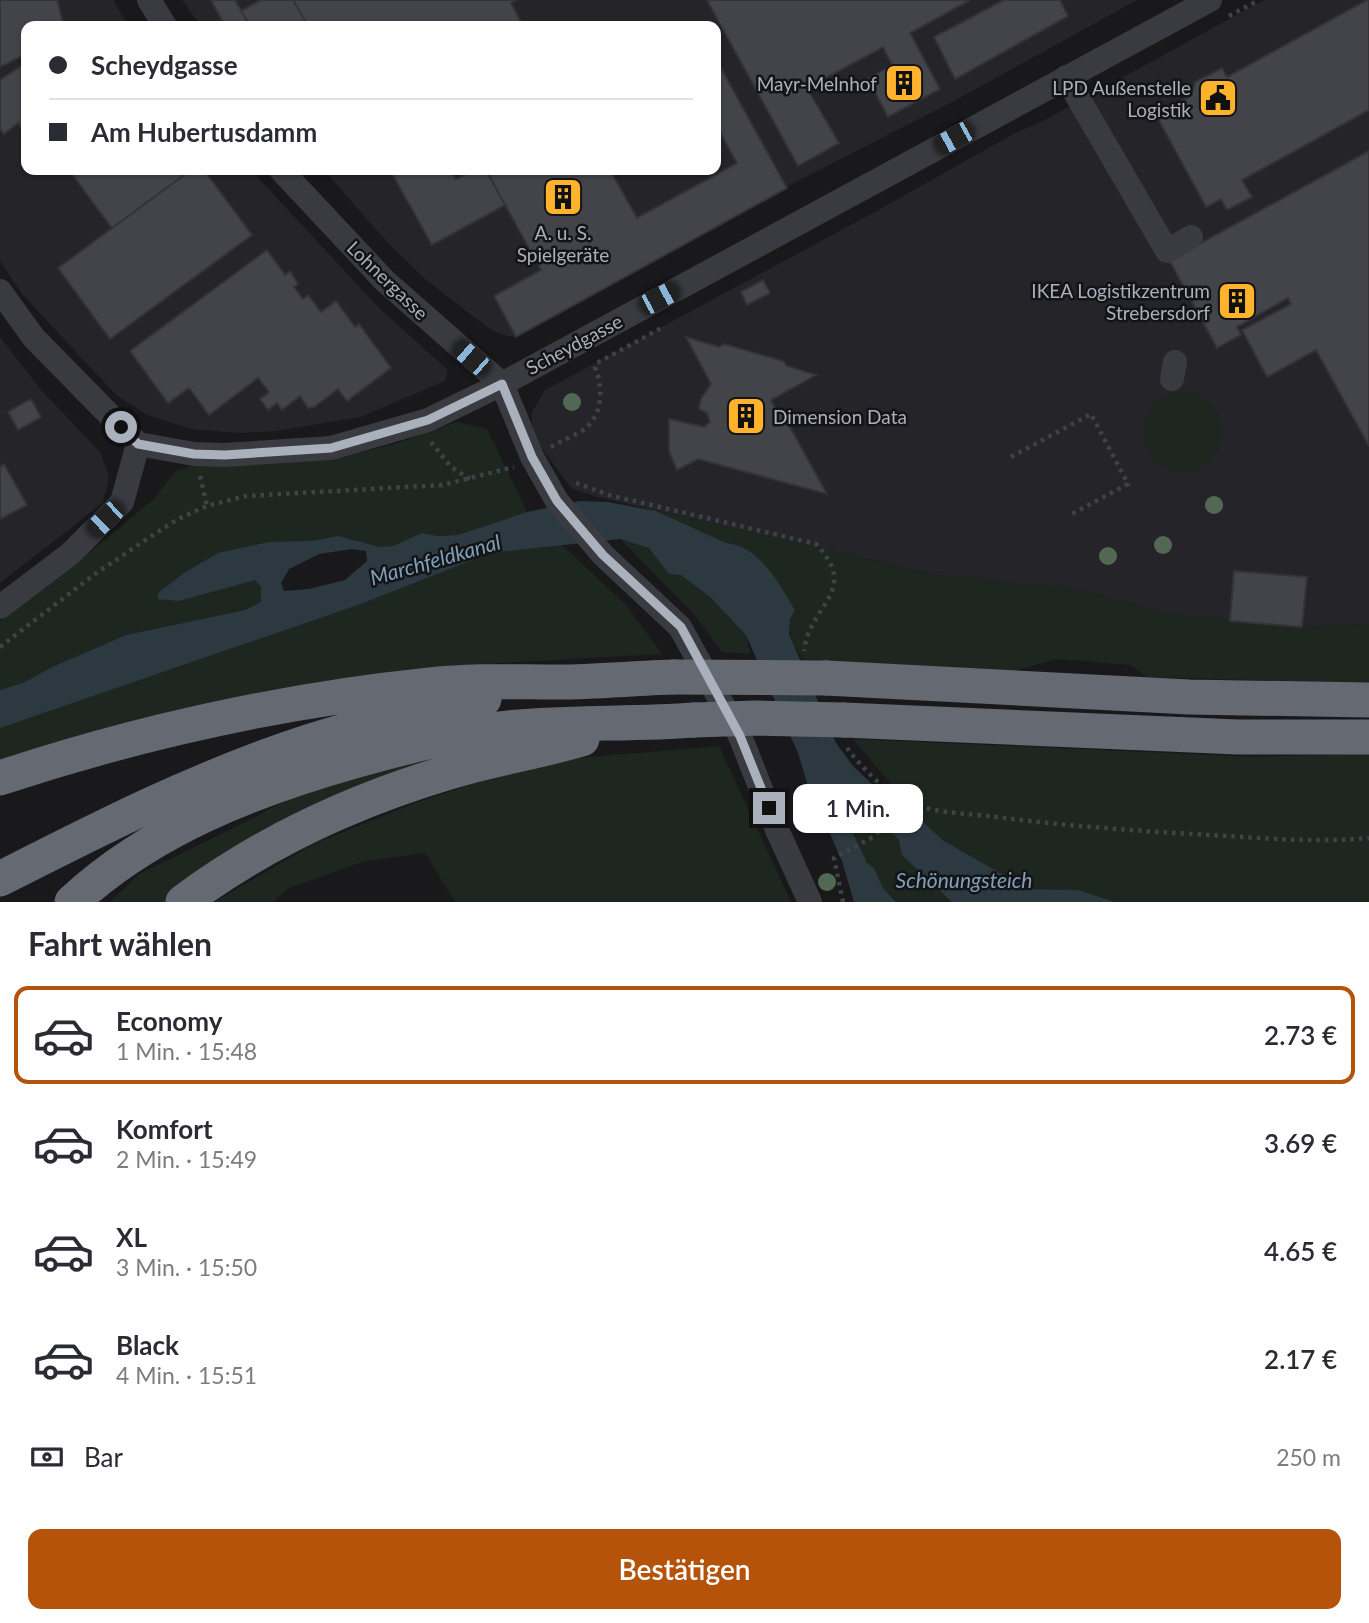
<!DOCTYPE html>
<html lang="de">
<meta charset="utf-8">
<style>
:root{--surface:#fff;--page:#f2f2f3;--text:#2b2b33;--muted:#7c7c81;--line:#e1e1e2;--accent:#b45309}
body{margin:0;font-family:Lato,sans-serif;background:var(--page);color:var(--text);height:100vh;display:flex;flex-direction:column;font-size:26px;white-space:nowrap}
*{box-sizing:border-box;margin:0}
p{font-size:23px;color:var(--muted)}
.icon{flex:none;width:38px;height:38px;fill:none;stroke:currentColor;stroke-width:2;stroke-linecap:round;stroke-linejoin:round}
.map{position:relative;height:902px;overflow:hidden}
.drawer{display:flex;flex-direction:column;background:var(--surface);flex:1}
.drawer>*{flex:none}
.banner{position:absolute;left:21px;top:21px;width:700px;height:154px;border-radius:14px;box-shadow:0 2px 5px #0004;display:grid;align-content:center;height:154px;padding:0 28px;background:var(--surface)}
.end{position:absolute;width:32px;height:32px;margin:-16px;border:9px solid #aab0bc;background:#111;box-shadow:0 0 0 4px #111}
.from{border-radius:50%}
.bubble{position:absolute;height:49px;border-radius:14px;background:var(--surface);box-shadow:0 2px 5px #0004;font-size:23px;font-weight:600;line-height:49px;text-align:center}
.car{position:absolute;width:21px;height:42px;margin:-21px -10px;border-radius:9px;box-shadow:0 0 5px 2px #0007;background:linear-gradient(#222 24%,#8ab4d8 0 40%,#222 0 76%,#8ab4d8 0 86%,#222 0)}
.banner b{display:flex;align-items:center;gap:24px;height:66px;font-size:26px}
.banner b+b{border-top:2px solid var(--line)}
.banner i{width:18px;height:18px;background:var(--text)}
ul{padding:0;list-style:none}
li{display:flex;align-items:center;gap:21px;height:98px;margin:0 14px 10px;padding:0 14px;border:4px solid transparent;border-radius:14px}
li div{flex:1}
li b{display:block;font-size:26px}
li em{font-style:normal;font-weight:600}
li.active{border-color:var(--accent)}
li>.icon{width:63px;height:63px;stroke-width:1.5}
h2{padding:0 28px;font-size:32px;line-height:84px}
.pay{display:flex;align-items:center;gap:18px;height:77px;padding:0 28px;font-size:26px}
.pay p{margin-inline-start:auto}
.action{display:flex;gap:14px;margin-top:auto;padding:14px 28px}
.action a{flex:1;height:80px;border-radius:14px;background:var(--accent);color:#fff;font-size:28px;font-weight:600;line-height:80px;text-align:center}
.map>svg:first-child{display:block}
.built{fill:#252529}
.green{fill:#1e271f}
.water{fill:#2d3941;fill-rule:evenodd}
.building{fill:#434449;stroke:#333338;stroke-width:2}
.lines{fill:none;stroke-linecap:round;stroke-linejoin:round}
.path{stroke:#3f4248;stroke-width:4.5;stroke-dasharray:3.5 5;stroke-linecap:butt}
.minor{stroke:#3a3b41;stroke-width:24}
.highway{stroke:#656972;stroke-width:35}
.highway-bridge{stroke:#656972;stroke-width:35}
.tree{fill:#526854}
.route{stroke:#aab0bc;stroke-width:9}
.labels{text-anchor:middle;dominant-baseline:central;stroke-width:5;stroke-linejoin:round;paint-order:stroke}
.poi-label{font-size:19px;fill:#aab0bc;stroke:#141417;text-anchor:end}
.street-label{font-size:19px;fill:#aab0bc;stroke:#141417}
.water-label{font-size:21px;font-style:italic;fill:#7fa0b9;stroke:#141417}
</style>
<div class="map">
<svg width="1369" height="902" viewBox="0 0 1369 902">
<rect width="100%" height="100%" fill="#19191c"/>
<path class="built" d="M0,0H113L128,26H26V170H251L379,308L448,370L445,381L361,417L277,431L240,433L191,429L147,415L115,394L22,294L0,261Z
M182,0H1137L956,100L796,182L516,337L502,335L487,327L425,279L387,242L324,170H716V26H201Z
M1264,0H1369V624L1302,627L1230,621L1159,612L1079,589L938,575L594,496L572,489L537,442L532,426V412L545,390L873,213L1015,133L1041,122Z
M0,337L42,391L101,453L109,477L103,503L0,583Z"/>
<path class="green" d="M1142 432a40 40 0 1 1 80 0a40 40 0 1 1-80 0Z
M457,422L487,429L527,512L458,535L438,536L422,533L393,546L380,547L338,536L312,541L240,583L255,580L261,586V602L245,610L126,635L50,668L25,682L0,690V621L78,562L155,498L174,472L203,462L322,461L395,444Z
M594,496L938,575L1079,589L1159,612L1302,627L1369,624V683L1147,677L1131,665L1058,659L1006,673L802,659C793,642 783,628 795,610C779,584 760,546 726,543L656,511Z
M620,539L649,548L669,573L681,575L710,597L746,635L750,654L722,652L693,613Z
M562,545L626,605L662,654L429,667L214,705L0,762V728L361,604L490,553Z
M853,739L1254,757L1369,753V902H1115L1078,890L1028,889L944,841L923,822Z
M719,746L791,902H455L425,853L365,861L289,888L273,902H214L314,844L415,803L543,761Z
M453,749L167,902H110L139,874L248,821L302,791Z
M856,804C897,826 919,870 952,902H896L883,888L874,868L867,863L862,852L850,827L847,810L851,805Z"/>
<path class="water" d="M580,501L608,502L656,511L726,543C760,546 779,584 795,610L790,619L789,634L836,743L853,766L910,820L923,822L944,841L1028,889L1078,890L1115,902H952L902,855L899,840L891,832L869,812L856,804L851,805L847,810L850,827L862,852L867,863L874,868L883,888L896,902H854L842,861L827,827L805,802L808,786L798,753L746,635L710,597L681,575L669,574L649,548L620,539L490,553L361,604L0,728V690L25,682L50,668L126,635L245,610L261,602V587L255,580L179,601L158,599V593L184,573L218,553L269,542L312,541L338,536L380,547L393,546L422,533L438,536L458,535L527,512ZM352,549L366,551L367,561L345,580L309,589L284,591L281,583L289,569L319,554Z"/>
<path class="building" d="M0,0H57L64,26H26V54L0,67Z
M211,0H235L250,26H225Z
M261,0H293L308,26H250L241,11Z
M293,0H516L511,3L521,22L514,26H308Z
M707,0H970L910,33L940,89L888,117L868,79L892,65L883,47L807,88L839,143L798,166Z
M1004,0H1060L1068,16L955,79L934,37Z
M1367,0H1369V110L1242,180L1252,197L1227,210L1221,199L1206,207L1156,115L1191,96L1195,82L1222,68L1227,77Z
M716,59L787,188L516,337L494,296L541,270L486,170H610L637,218L737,163L716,125Z
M26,63V135L18,123L4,134L0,129V80Z
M1369,151V446L1316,350L1267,377L1242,330L1291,304L1288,298L1237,327L1241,335L1217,348L1167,256L1194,247Z
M69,170H191L112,228Z
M191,170H204L252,235L110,339L58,268Z
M390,170H451L456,179L474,170H486L505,205L432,245Z
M267,250L285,275L290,271L298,284L294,287L303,299L308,295L321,312L336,301L355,327L359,324L391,368L347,401L338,389L314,407L308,408L300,396L282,410L277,403L268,410L260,399L269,392L258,378L209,415L189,388L168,403L130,351Z
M763,280L770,293L747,305L741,292Z
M686,337L719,347L724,344L783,361L787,366L816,375L771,400L778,413L781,411L827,494L698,459L677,470L669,451V419L704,427L710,422L707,413L699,409L701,399L711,384Z
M31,399L41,417L18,430L8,412Z
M4,464L27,505L0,519V467Z
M1234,571L1307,577L1302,627L1230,621Z"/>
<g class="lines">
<path class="path" d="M1229,16L1259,0
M431,442L451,467L470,479
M551,447C562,440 578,435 587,427C603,412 603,386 595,367L597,363L663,327
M1011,457L1091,414L1128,484L1068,516
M200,476L207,506
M576,483L609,495L816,544C861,591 809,605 804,651
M0,647L95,574L150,537L178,519L207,506L246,496L442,485L514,467
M847,748C863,769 883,790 907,801C932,814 968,813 996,817C1067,826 1138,831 1209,835C1262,838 1316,843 1369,838
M843,902L834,858L873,837L907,802"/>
<path class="minor" d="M149,0L165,26
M1066,77L1167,251L1191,237
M281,170L385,281L502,384L532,457L557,501L603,555L680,627L740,736L778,832L810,902
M0,291L34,338L138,444
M1172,379L1175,362
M138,444L194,454L225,455L331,448L428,420L502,384L1210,0
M0,607L70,554L122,502L138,444"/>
<path class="highway" d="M826,678L1189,697L1369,700
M844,720L1238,737H1369
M0,778C139,732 285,700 430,685C473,680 515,682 558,682C596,682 635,678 674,677
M0,879C100,828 200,777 308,742C365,723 425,712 484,699
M72,902C152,828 255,789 358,760C404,747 451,735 498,729C563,721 629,725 694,720
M183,902C262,843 353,801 446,773C491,759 537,752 582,739"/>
<path class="highway-bridge" d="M674,677L826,678
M694,720L756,718L844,720"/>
</g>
<g class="tree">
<circle cx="572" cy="402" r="9"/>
<circle cx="1214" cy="505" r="9"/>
<circle cx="1163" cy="545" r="9"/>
<circle cx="1108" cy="556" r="9"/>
<circle cx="812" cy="821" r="9"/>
<circle cx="827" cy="882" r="9"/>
</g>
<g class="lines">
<path class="route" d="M121,427L138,444L194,454L225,455L331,448L428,420L502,384L532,457L557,501L603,555L681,627L740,736L769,808"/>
</g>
<defs>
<g id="building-square" transform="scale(2.0125)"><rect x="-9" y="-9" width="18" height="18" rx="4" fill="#ffb32d" stroke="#141417"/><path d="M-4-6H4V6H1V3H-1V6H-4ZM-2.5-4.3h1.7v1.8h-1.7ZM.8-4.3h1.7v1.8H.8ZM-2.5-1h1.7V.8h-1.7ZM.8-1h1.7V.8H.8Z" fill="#111"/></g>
<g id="civic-square" transform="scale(2.0125)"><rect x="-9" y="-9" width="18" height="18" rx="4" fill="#ffb32d" stroke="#141417"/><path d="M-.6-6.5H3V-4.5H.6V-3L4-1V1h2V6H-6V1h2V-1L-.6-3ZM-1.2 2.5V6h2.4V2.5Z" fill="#111"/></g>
</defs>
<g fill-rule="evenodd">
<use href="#building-square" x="904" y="83"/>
<use href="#civic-square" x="1218" y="98"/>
<use href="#building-square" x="563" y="197"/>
<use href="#building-square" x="1237" y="301"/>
<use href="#building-square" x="746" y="416"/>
</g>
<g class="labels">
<g class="poi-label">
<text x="877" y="83">Mayr-Melnhof</text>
<text x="1191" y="87">LPD Außenstelle<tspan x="1191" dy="22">Logistik</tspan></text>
<text x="563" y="232" text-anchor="middle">A. u. S.<tspan x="563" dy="22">Spielgeräte</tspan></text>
<text x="1210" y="290">IKEA Logistikzentrum<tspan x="1210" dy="22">Strebersdorf</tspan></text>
<text x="773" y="416" text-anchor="start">Dimension Data</text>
</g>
<g class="street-label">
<text transform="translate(388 280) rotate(44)">Lohnergasse</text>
<text transform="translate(574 344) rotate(-28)">Scheydgasse</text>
</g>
<g class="water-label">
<text transform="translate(435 559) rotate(-16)">Marchfeldkanal</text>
<text x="964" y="879">Schönungsteich</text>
</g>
</g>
</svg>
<i class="end from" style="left:121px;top:427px"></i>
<i class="end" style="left:769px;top:808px"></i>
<div class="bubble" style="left:793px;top:784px;width:130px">1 Min.</div>
<i class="car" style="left:954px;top:138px;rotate:241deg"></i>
<i class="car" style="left:659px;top:298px;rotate:62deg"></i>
<i class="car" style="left:471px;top:358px;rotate:311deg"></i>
<i class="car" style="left:105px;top:519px;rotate:226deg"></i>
<div class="banner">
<b><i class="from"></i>Scheydgasse</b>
<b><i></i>Am Hubertusdamm</b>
</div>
</div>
<section class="drawer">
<h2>Fahrt wählen</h2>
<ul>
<li class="active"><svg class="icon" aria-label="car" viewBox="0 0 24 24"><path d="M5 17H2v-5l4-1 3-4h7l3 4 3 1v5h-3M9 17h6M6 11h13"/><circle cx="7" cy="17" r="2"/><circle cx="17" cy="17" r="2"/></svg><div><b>Economy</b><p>1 Min. · 15:48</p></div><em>2.73 €</em></li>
<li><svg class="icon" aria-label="car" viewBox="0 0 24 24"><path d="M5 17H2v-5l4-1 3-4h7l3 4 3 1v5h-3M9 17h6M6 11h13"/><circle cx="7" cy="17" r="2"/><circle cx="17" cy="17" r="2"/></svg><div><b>Komfort</b><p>2 Min. · 15:49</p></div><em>3.69 €</em></li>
<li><svg class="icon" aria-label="car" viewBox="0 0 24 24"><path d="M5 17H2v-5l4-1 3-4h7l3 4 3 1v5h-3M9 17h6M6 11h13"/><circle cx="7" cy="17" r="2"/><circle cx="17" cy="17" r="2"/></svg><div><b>XL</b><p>3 Min. · 15:50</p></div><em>4.65 €</em></li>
<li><svg class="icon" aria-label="car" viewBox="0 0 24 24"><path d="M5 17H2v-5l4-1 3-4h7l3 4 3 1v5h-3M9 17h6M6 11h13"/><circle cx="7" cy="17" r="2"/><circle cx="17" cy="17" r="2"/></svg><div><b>Black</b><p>4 Min. · 15:51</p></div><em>2.17 €</em></li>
</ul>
<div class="pay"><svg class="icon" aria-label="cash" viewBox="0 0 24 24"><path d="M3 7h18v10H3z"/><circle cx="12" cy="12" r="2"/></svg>Bar<p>250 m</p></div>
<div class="action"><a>Bestätigen</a></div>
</section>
